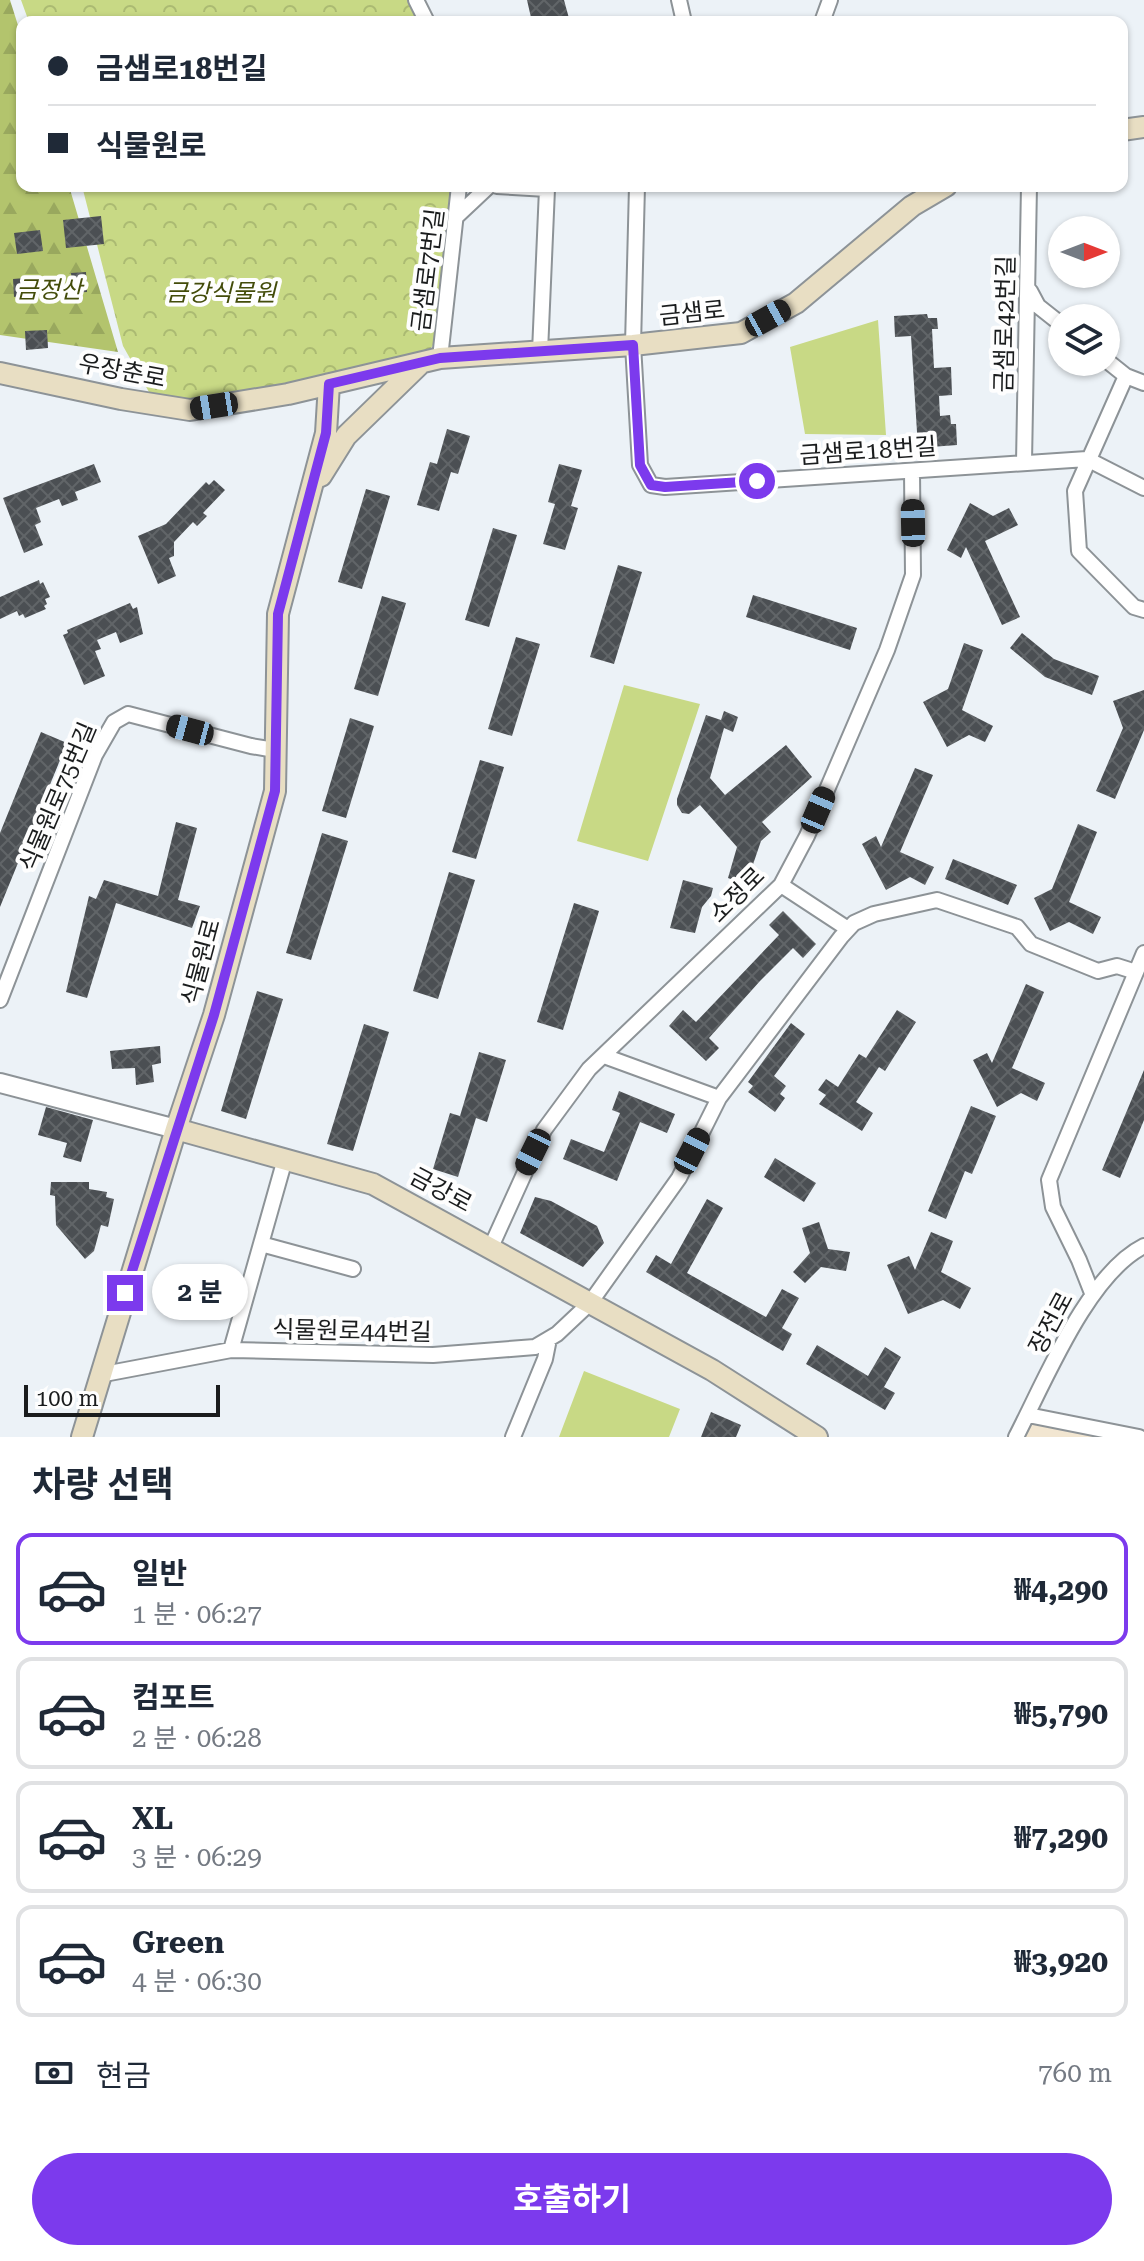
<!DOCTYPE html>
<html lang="ko">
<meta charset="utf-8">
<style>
:root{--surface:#fff;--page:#f6f6f7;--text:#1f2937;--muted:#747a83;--line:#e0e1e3;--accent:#7c3aed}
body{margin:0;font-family:"Roboto Serif","Noto Sans KR",serif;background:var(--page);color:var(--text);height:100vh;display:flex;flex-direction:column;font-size:30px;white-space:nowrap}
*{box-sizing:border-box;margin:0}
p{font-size:26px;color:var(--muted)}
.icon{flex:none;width:44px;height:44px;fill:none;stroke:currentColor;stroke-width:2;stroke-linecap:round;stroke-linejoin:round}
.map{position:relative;height:1437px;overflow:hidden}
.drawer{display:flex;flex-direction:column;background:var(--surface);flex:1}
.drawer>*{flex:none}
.guide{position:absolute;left:16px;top:16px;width:1112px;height:176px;border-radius:16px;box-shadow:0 2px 6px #0004;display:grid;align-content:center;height:176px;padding:0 32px;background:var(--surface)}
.needle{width:52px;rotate:90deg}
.controls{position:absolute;left:1048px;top:216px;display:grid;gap:16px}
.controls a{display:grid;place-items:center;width:72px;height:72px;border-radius:50%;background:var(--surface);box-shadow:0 2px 6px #0004;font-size:40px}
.scale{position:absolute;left:24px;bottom:20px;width:196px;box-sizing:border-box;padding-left:8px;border:4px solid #1a1c1d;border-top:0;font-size:22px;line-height:28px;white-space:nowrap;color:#1a1c1d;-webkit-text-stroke:6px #fefefe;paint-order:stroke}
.end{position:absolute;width:36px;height:36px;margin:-18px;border:10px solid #7c3aed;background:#fff;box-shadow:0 0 0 4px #fff}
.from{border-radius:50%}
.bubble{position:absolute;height:56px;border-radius:28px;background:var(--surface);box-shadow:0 2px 6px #0004;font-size:26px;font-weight:700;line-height:56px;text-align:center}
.car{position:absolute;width:24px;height:48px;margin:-24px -12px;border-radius:10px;box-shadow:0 0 6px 2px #0007;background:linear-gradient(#222 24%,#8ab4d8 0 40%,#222 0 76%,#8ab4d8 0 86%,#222 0)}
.guide b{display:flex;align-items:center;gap:28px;height:76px;font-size:30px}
.guide b+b{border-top:2px solid var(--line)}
.guide i{width:20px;height:20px;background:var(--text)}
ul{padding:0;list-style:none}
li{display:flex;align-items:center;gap:24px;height:112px;margin:0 16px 12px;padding:0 16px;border:4px solid var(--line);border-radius:16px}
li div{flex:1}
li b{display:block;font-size:30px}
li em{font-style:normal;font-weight:700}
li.current{border-color:var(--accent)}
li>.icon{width:72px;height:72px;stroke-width:1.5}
h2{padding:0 32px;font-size:36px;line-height:96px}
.pay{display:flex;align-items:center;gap:20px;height:88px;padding:0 32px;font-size:30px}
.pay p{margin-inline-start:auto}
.cta{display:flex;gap:16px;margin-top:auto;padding:16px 32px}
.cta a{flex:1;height:92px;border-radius:48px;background:var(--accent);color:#fff;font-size:32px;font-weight:700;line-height:92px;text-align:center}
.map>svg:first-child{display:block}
.commercial{fill:#f2e6d1}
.grass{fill:#c8d985}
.forest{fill:url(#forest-firs)}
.park{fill:url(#park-crowns)}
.building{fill:url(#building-cross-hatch)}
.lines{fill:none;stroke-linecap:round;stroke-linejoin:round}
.minor-casing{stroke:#8d9397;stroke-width:18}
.tertiary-casing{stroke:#8d9397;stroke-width:22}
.secondary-casing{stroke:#8d9397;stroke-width:24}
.minor{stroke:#fff;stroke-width:14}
.tertiary{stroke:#fff;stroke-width:18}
.secondary{stroke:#e8dec3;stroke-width:20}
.route{stroke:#7c3aed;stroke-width:10}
.labels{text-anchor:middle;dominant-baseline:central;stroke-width:8;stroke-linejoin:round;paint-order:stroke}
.street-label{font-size:24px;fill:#1a1c1d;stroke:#fefefe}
.park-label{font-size:24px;font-style:italic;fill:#434c0a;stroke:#fefefe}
</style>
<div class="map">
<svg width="1144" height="1437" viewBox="0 0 1144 1437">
<defs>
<pattern id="forest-firs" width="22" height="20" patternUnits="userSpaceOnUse" patternTransform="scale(2)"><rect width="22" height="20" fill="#b3c46d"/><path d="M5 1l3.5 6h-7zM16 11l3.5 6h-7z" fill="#99a85e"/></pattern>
<pattern id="park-crowns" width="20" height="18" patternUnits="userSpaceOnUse" patternTransform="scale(2)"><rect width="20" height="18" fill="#c8d985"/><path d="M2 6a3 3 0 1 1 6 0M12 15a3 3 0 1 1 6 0" fill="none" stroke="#abba72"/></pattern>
<pattern id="building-cross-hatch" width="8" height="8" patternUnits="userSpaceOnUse" patternTransform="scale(2)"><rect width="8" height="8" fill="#4b4f53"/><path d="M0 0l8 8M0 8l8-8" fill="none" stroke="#616568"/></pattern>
</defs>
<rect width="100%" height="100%" fill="#ecf2f7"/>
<path class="commercial" d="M1031,1420L1114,1437H1021Z"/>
<path class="grass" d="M878,320L886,435L805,434L790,347Z
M624,685L700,704L648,861L577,841Z
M584,1371L680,1409L669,1437H559Z"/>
<path class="forest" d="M0,0H10L22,38V186H69L118,352L0,335Z"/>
<path class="park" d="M21,0H407L418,22H29Z
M82,186H453L433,345L421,363L158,408L123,346Z"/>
<path class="building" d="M527,0H564L570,22H532Z
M101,216L104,244L66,248L63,220Z
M40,230L43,251L17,254L14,233Z
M86,272L87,292L73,293L71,273Z
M37,277L39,294L14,297L13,279Z
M927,314L928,318H937L938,329H932L934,368L951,367L952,395L939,396L940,416L950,415L951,424H956L957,445L918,448L911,336L895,337L894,316Z
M47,330L48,348L26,350L25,331Z
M447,429L470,436L458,474L451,472L439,511L417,505L430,462L437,464Z
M94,464L101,482L75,492L78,500L62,506L59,499L36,508L41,522L35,525L43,545L24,553L3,498Z
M559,464L582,470L571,506L578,508L565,550L543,544L555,504L548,502Z
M214,480L225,490L203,513L207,516L197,526L193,522L174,542V556L169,558L176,576L158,584L138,536L166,524L206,482L209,485Z
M366,489L390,496L362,589L338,582Z
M970,503L993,516L1009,508L1018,525L985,541L1020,617L1002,625L966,547L961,558L947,550Z
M493,528L517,535L489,627L465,620Z
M618,565L642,572L614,664L590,657Z
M39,580L40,584L43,582L50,597L45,599L47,604L44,606L46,609L25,618L23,614L19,616L17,611L0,619V597Z
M753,595L857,628L850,650L746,617Z
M382,596L406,603L378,696L354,689Z
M130,603L133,609L137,607L143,634L120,643L116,632L97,640L101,649L95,651L105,676L84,685L63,635L68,633L67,630Z
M1022,633L1054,659L1099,676L1092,695L1045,677L1010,648Z
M516,637L540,644L512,736L488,729Z
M964,643L983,650L962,710L993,726L985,742L969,735L947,747L923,702L948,689Z
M1144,690V730L1115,799L1096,791L1123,728L1113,701Z
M724,711L738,717L733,732L724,728L710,778L725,795L786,745L812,777L762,822L771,832L761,841L746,885L728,878L737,847L700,805L689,814L682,813L677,805V799L706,715L721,720Z
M350,718L374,726L346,818L322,811Z
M41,732L67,743L0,907V833Z
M480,760L504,767L476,859L452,852Z
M915,768L933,775L900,852L934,867L925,885L910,877L886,890L862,844L876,836L881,847Z
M176,822L197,828L178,900L200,906L192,928L116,903L87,998L66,992L89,896L96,899L104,880L158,896Z
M1078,824L1097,832L1069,902L1101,917L1093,934L1069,922L1050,931L1034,898L1052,889Z
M322,833L348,841L311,960L286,953Z
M953,859L1017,885L1008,905L945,879Z
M449,872L475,880L438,999L413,991Z
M683,880L713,888L711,896L702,907L695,933L670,928Z
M574,903L599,911L563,1030L537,1022Z
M783,911L816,944L803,958L793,948L760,981L709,1038L719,1048L706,1061L669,1026L683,1010L696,1022L779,935L769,925Z
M1026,984L1044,992L1012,1068L1045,1083L1037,1101L1021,1093L997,1107L973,1060L987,1053L992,1063Z
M257,991L283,999L246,1119L221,1111Z
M897,1010L916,1022L885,1071L879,1067L856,1102L873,1113L862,1131L819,1104L826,1095L818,1090L826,1079L838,1087L859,1054L866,1058Z
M791,1023L805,1034L774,1076L786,1086L780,1094L785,1098L775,1112L748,1092L753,1086L748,1082Z
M364,1024L389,1032L353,1151L327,1144Z
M160,1046L161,1063L152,1065L154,1082L136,1085L135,1068L112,1069L110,1051Z
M479,1052L506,1060L487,1122L476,1118L458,1177L433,1169L450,1113L460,1116Z
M1144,1070V1120L1120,1178L1102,1170Z
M619,1091L675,1114L667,1133L640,1122L617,1181L563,1159L571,1139L604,1152L620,1113L612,1110Z
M971,1106L996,1116L972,1174L965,1171L946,1219L928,1211Z
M46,1107L93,1120L81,1162L63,1157L67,1143L38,1135Z
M775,1158L816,1183L804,1202L764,1177Z
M51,1182H89V1189L107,1192L106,1197L114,1199L108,1227L101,1225L94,1251L85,1259L56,1225L55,1196L50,1195Z
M535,1197L551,1201L597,1226L604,1243L583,1267L520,1233Z
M707,1199L723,1208L687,1273L766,1317L782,1289L799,1298L782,1328L792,1334L783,1351L646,1272L656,1255L671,1264Z
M819,1222L828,1249L850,1252L846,1271L821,1267L805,1283L793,1272L810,1253L802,1228Z
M931,1232L953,1241L941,1272L971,1288L960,1309L943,1300L908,1314L887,1265L909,1256L915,1270Z
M817,1345L868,1376L885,1347L901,1357L884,1387L895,1393L885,1410L806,1364Z
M711,1412L741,1425L736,1437H701Z"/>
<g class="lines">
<g class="minor-casing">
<path id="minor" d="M416,0L427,22
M679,0L684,22
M822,22L830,0
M497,186L547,189L540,352
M637,186L633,345L640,465L651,485L665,487L1087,459L1144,488
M456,217L489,186
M1030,291L1038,306L1062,325
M440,358L459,186
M1106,360L1126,376
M1144,383L1126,376L1075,491L1079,551L1134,607L1144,610
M1024,462L1029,186
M781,885L848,929
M0,1000L95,755L114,722L128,714L251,746L275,750
M604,1056L719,1098
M261,1244L353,1269
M491,1247L544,1130L589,1069L781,885L807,836L887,650L913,575L912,471
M1092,1293L1079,1260L1053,1207L1049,1180L1144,953
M231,1350L285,1159
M99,1375L231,1350L433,1355L535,1347L557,1334L590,1303L679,1178L719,1098L841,937L854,923L874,914L937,900L1017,927L1031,944L1098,971L1117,966L1136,972
M1028,1415L1139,1437
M513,1437L545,1359L549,1339
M1016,1437C1045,1381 1088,1274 1144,1246"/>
</g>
<g class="tertiary-casing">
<path id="tertiary" d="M0,1083L176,1129"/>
</g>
<g class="secondary-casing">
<path id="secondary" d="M1122,130L1144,127
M0,373L121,399L190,410L288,394L440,358L633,345L741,333L796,303L912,206L946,186
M321,476L346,436L419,365
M176,1129L373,1184L712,1370L817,1437
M82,1437L176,1129L214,1015L275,791L278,614L326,433L329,384"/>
</g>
<use href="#minor" class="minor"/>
<use href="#tertiary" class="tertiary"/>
<use href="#secondary" class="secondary"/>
</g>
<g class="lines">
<path class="route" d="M125,1293L214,1015L275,791L278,614L326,433L329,384L440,358L633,345L640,465L651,485L665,487L757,481"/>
</g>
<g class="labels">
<g class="street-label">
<text transform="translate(428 270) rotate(-83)">금샘로7번길</text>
<text transform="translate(692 313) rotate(-6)">금샘로</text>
<text transform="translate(1005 324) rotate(-89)">금샘로42번길</text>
<text transform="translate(122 371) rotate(11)">우장춘로</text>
<text transform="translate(868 451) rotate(-4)">금샘로18번길</text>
<text transform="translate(58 797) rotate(-67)">식물원로75번길</text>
<text transform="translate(737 895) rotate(-45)">소정로</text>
<text transform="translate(201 962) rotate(-75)">식물원로</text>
<text transform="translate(441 1190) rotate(28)">금강로</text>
<text transform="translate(1051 1323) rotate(-62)">장전로</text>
<text transform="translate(352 1331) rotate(1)">식물원로44번길</text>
</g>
<g class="park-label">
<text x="49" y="290">금정산</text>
<text x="221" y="293">금강식물원</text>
</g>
</g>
</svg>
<div class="controls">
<a><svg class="needle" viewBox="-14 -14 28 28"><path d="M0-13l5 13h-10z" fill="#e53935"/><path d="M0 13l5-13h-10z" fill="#747a83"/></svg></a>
<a><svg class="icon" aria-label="layers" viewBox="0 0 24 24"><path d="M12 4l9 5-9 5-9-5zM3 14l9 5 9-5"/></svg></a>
</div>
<div class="scale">100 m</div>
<i class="end from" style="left:757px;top:481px"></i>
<i class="end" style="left:125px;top:1293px"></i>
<div class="bubble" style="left:152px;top:1264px;width:96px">2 분</div>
<i class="car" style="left:768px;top:318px;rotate:61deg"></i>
<i class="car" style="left:214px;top:406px;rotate:261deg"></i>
<i class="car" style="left:913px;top:523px;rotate:359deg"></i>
<i class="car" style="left:190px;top:730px;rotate:285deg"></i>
<i class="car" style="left:818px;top:810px;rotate:23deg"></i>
<i class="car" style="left:692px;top:1151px;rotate:27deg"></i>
<i class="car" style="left:533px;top:1152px;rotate:206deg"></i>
<div class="guide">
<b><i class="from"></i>금샘로18번길</b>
<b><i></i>식물원로</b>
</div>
</div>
<section class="drawer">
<h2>차량 선택</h2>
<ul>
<li class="current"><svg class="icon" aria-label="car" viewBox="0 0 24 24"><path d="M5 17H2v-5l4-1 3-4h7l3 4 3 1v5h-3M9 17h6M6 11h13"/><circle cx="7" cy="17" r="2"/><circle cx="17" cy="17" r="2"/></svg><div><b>일반</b><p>1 분 · 06:27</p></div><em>₩4,290</em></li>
<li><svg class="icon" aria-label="car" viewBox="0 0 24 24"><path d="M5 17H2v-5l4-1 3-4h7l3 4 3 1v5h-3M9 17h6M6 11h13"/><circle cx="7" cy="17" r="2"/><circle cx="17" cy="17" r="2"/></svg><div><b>컴포트</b><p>2 분 · 06:28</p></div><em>₩5,790</em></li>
<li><svg class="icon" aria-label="car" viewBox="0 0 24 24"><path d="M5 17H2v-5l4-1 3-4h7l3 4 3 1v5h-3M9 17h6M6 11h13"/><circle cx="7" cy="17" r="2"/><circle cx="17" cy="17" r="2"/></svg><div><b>XL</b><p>3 분 · 06:29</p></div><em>₩7,290</em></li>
<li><svg class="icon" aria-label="car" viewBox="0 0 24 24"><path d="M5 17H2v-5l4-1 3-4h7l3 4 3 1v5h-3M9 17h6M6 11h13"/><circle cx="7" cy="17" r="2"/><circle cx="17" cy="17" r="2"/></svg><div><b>Green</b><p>4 분 · 06:30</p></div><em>₩3,920</em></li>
</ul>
<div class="pay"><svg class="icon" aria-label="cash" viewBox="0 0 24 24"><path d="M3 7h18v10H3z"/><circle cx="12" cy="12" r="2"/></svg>현금<p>760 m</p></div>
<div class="cta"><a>호출하기</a></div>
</section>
